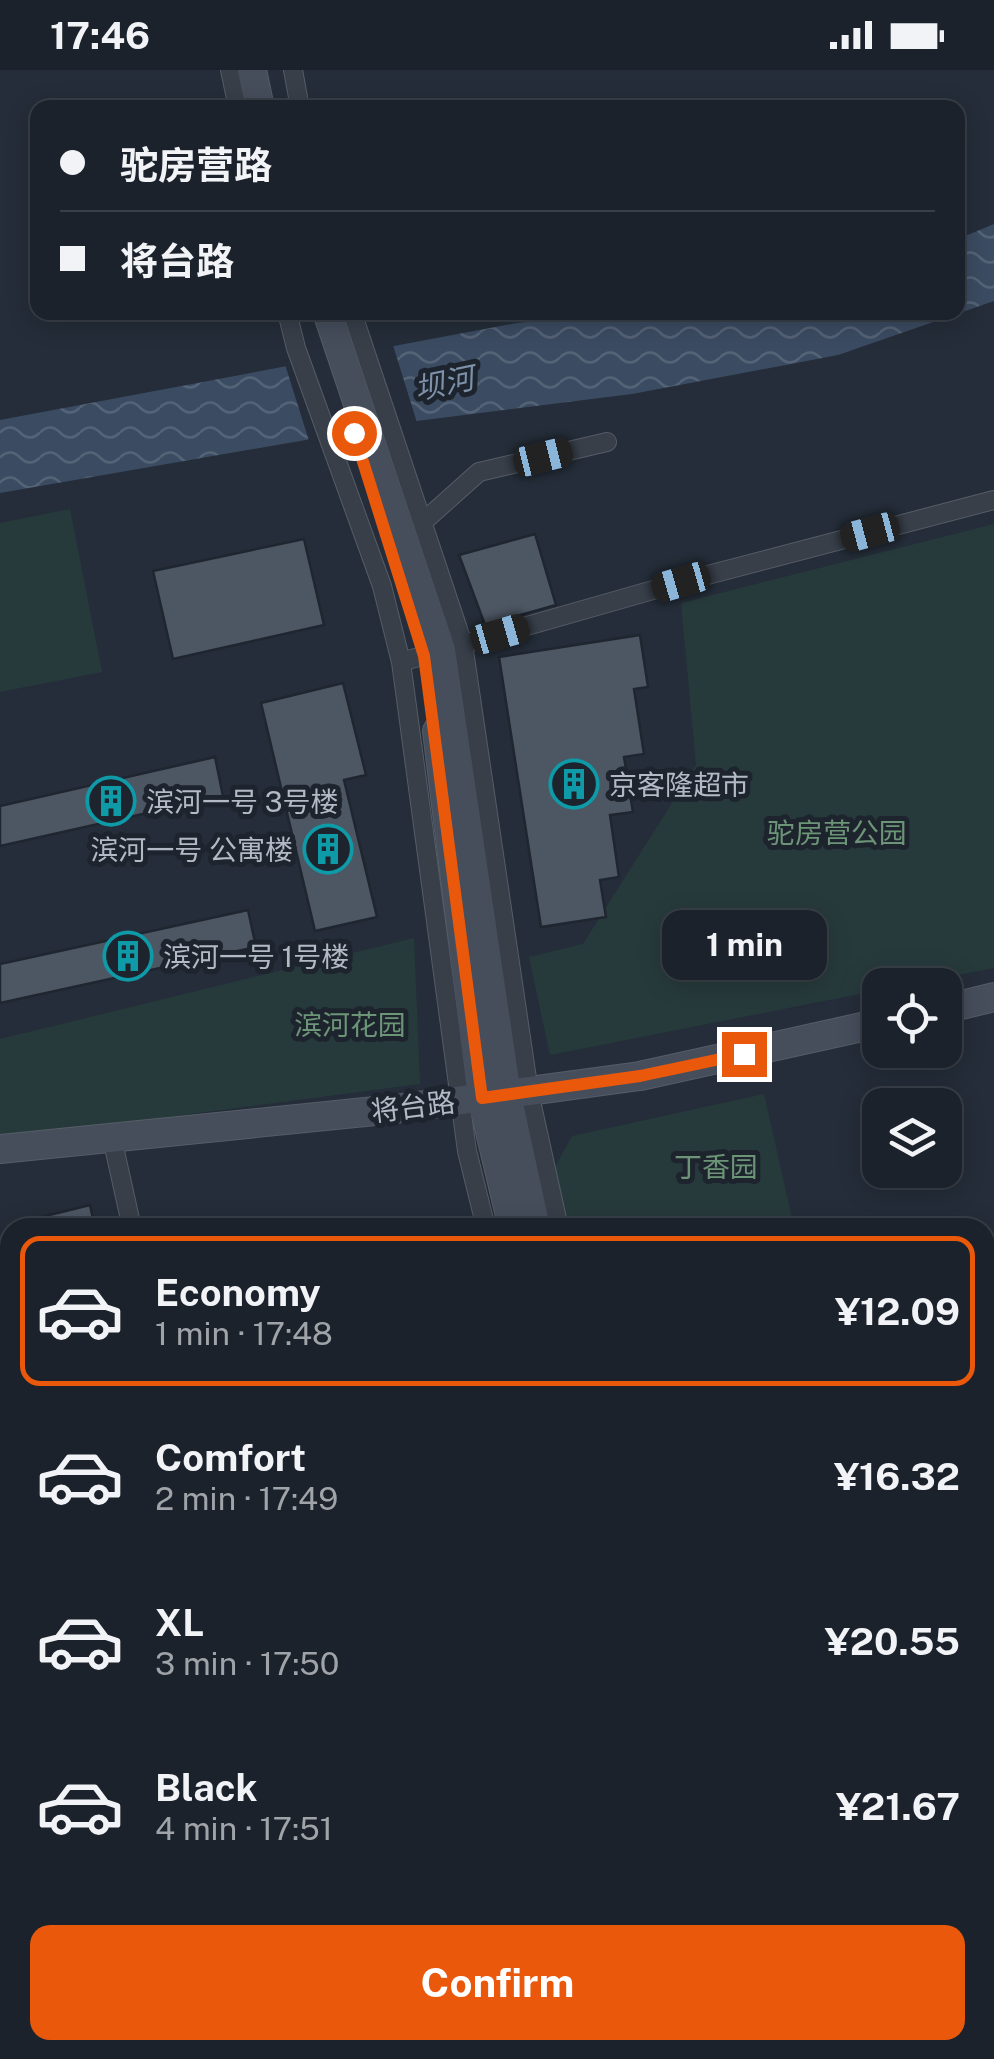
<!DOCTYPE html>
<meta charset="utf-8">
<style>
:root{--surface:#1b222b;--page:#242a33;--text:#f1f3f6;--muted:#a0a4a9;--line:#393f47;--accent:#ea580c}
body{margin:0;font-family:"Public Sans","Noto Sans SC",sans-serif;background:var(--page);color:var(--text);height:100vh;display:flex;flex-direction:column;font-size:38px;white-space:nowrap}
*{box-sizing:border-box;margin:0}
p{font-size:32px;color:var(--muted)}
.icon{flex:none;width:55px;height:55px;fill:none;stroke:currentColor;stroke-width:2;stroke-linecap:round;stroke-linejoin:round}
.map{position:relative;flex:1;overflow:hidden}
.panel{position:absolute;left:0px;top:1148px;width:995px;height:842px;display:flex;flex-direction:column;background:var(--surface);border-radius:30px 30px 0 0;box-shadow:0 5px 25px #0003,0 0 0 2px var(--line)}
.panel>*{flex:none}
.hud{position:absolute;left:30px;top:30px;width:935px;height:220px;border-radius:20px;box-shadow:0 5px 25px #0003,0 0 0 2px var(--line);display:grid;align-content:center;height:220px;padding:0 30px;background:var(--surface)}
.fabs{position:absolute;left:862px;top:898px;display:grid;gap:20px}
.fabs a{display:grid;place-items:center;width:100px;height:100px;border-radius:20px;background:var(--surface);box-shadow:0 5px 25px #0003,0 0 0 2px var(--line);font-size:50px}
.end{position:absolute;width:45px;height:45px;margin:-22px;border:12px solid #ea580c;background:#fff;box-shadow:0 0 0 5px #fff}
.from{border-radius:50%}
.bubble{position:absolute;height:70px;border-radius:20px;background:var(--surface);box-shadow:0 5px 25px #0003,0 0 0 2px var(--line);font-size:32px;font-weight:700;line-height:70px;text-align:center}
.car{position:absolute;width:30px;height:60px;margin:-30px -15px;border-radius:12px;box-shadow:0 0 8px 2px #0007;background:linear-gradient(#222 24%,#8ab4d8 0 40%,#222 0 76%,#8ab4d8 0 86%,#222 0)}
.hud b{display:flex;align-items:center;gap:35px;height:95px;font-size:38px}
.hud b+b{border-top:2px solid var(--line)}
.hud i{width:25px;height:25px;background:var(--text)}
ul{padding:18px 0 0;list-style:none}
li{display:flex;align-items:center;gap:30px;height:150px;margin:0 20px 15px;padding:0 10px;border:5px solid transparent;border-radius:20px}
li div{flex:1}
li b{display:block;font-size:38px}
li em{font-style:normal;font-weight:700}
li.current{border-color:var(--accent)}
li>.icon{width:90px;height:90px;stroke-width:1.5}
.primary-button{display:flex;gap:20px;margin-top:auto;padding:20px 30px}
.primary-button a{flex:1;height:115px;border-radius:20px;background:var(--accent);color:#fff;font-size:40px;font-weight:700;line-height:115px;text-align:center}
.status{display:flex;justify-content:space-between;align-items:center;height:70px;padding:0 50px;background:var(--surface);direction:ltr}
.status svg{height:28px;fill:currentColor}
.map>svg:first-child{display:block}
.grass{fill:url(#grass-tufts)}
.park{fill:#273a3b}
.water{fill:url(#water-waves)}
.pier{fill:#242d39}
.building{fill:#4d5764;stroke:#1f2630;stroke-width:2.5}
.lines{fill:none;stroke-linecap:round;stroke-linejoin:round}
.street-casing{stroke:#565d67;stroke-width:20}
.secondary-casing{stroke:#565d67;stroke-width:30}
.street{stroke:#383f49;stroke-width:18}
.secondary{stroke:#464e5c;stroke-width:28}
.route{stroke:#ea580c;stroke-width:12}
.labels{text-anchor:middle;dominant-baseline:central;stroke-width:10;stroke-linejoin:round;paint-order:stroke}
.poi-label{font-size:28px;fill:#b3bac5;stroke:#1d242e;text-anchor:start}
.park-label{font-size:28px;fill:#6c9476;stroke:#1d242e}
.street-label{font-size:28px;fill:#b3bac5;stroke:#1d242e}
.water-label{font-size:30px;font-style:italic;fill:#7d91aa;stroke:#1d242e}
</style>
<div class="status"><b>17:46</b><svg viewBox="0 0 49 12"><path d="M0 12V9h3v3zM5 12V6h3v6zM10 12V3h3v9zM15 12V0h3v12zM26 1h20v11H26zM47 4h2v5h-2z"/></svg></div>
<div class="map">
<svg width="994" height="1989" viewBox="0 0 994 1989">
<defs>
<pattern id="grass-tufts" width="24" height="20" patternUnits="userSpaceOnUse" patternTransform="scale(2.5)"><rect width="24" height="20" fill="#273a3b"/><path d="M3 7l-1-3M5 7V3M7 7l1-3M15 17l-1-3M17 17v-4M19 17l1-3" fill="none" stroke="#445456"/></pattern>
<pattern id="water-waves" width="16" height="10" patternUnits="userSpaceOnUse" patternTransform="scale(2.5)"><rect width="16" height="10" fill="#3b4b61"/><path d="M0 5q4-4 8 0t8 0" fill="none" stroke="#556376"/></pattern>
</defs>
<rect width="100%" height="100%" fill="#242d39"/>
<path class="grass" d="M994,1744V1970L985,1973V1747Z"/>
<path class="park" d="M70,439L102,602L0,622V453Z
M994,454V898L906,915H880V920L550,985L529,887L583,874L696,695L681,533Z
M414,868L420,1014L0,1069V969Z
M764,1024L794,1157H566L552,1102L572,1066Z
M778,1980H948L951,1989H780Z"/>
<path class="water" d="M994,154V231L838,285L632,324L409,352L0,423V350L517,253L621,243L958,242V169Z"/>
<path class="pier" d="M392,272L418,356L310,374L284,291Z"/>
<path class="building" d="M535,464L556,535L485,555L459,485Z
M304,469L324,555L173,589L153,501Z
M640,565L648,617L634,619L644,684L624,687L633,742L610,745L619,807L600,810L606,847L541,857L499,587Z
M343,613L366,705L344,710L377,847L315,861L261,633Z
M215,687L223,726L0,776V736Z
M248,840L256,877L0,933V894Z
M90,1135L95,1158H21V1152Z"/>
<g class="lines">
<g class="street-casing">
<path id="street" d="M230,0L238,38
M293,0L300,38
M287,242L296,278L382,516L401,592L467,1081L486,1158
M352,242L463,574L529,1022L559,1158
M423,452L479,402L607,372
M401,592L681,512L994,430
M112,1068L132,1158
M0,1299L10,1297
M985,1470L994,1467
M0,1791L10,1784
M0,1867L10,1865
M69,1980L71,1989
M701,1980L703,1989
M758,1980L761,1989"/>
</g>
<g class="secondary-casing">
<path id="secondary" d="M252,0L260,38
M327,242L441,580L507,1025L536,1158
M437,661L482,1028L513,1158
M945,939L994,927
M0,1079L395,1039L640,1006L880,953
M716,1980L718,1989
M739,1980L741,1989"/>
</g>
<use href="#street" class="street"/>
<use href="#secondary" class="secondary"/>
</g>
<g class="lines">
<path class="route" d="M354,363L424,586L482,1028L640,1006L744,984"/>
</g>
<defs>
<g id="building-ring" transform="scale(2.5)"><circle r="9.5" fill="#1d242e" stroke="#0f9aa8" stroke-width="1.5"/><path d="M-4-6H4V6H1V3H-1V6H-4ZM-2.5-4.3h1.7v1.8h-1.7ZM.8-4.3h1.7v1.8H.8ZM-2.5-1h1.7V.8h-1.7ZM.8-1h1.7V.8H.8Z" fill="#0f9aa8"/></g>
</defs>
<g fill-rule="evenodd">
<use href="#building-ring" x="574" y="714"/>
<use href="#building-ring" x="111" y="731"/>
<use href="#building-ring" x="328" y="779"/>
<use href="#building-ring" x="128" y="886"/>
</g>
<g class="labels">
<g class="poi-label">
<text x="609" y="714">京客隆超市</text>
<text x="146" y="731">滨河一号 3号楼</text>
<text x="293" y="779" text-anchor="end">滨河一号 公寓楼</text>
<text x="163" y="886">滨河一号 1号楼</text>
</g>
<g class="park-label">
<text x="837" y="762">驼房营公园</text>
<text x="350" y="954">滨河花园</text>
<text x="716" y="1096">丁香园</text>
</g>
<g class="street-label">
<text transform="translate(413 1036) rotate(-7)">将台路</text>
</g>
<g class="water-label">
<text transform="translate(444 313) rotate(-12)">坝河</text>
</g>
</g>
</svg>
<div class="fabs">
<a><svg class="icon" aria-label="locate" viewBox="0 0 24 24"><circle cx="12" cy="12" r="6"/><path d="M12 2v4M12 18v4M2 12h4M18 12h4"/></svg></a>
<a><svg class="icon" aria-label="layers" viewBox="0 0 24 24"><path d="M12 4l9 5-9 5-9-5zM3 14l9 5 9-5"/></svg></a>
</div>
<i class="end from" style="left:354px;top:363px"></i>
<i class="end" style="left:744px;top:984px"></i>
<div class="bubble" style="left:662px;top:840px;width:165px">1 min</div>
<i class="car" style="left:543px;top:387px;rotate:76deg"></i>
<i class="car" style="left:870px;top:462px;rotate:255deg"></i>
<i class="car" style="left:681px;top:512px;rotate:254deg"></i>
<i class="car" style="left:500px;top:564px;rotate:74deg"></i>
<div class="hud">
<b><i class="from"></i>驼房营路</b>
<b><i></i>将台路</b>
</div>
<section class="panel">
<ul>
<li class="current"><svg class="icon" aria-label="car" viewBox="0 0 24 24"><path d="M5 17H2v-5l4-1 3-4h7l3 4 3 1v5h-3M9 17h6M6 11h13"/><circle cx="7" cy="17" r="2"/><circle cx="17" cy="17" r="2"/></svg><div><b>Economy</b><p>1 min · 17:48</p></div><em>¥12.09</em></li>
<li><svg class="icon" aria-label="car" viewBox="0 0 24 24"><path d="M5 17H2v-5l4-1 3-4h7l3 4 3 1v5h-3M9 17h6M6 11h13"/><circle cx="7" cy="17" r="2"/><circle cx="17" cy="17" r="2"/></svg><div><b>Comfort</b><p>2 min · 17:49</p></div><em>¥16.32</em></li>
<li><svg class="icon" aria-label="car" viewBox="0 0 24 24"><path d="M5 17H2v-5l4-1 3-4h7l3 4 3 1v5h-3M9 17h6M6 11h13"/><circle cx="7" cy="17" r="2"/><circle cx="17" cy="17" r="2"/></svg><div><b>XL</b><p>3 min · 17:50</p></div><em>¥20.55</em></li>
<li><svg class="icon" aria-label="car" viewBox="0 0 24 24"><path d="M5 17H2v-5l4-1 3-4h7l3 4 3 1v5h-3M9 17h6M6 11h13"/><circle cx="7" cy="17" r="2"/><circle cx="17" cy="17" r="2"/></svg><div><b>Black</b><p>4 min · 17:51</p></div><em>¥21.67</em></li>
</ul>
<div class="primary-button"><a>Confirm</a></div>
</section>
</div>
